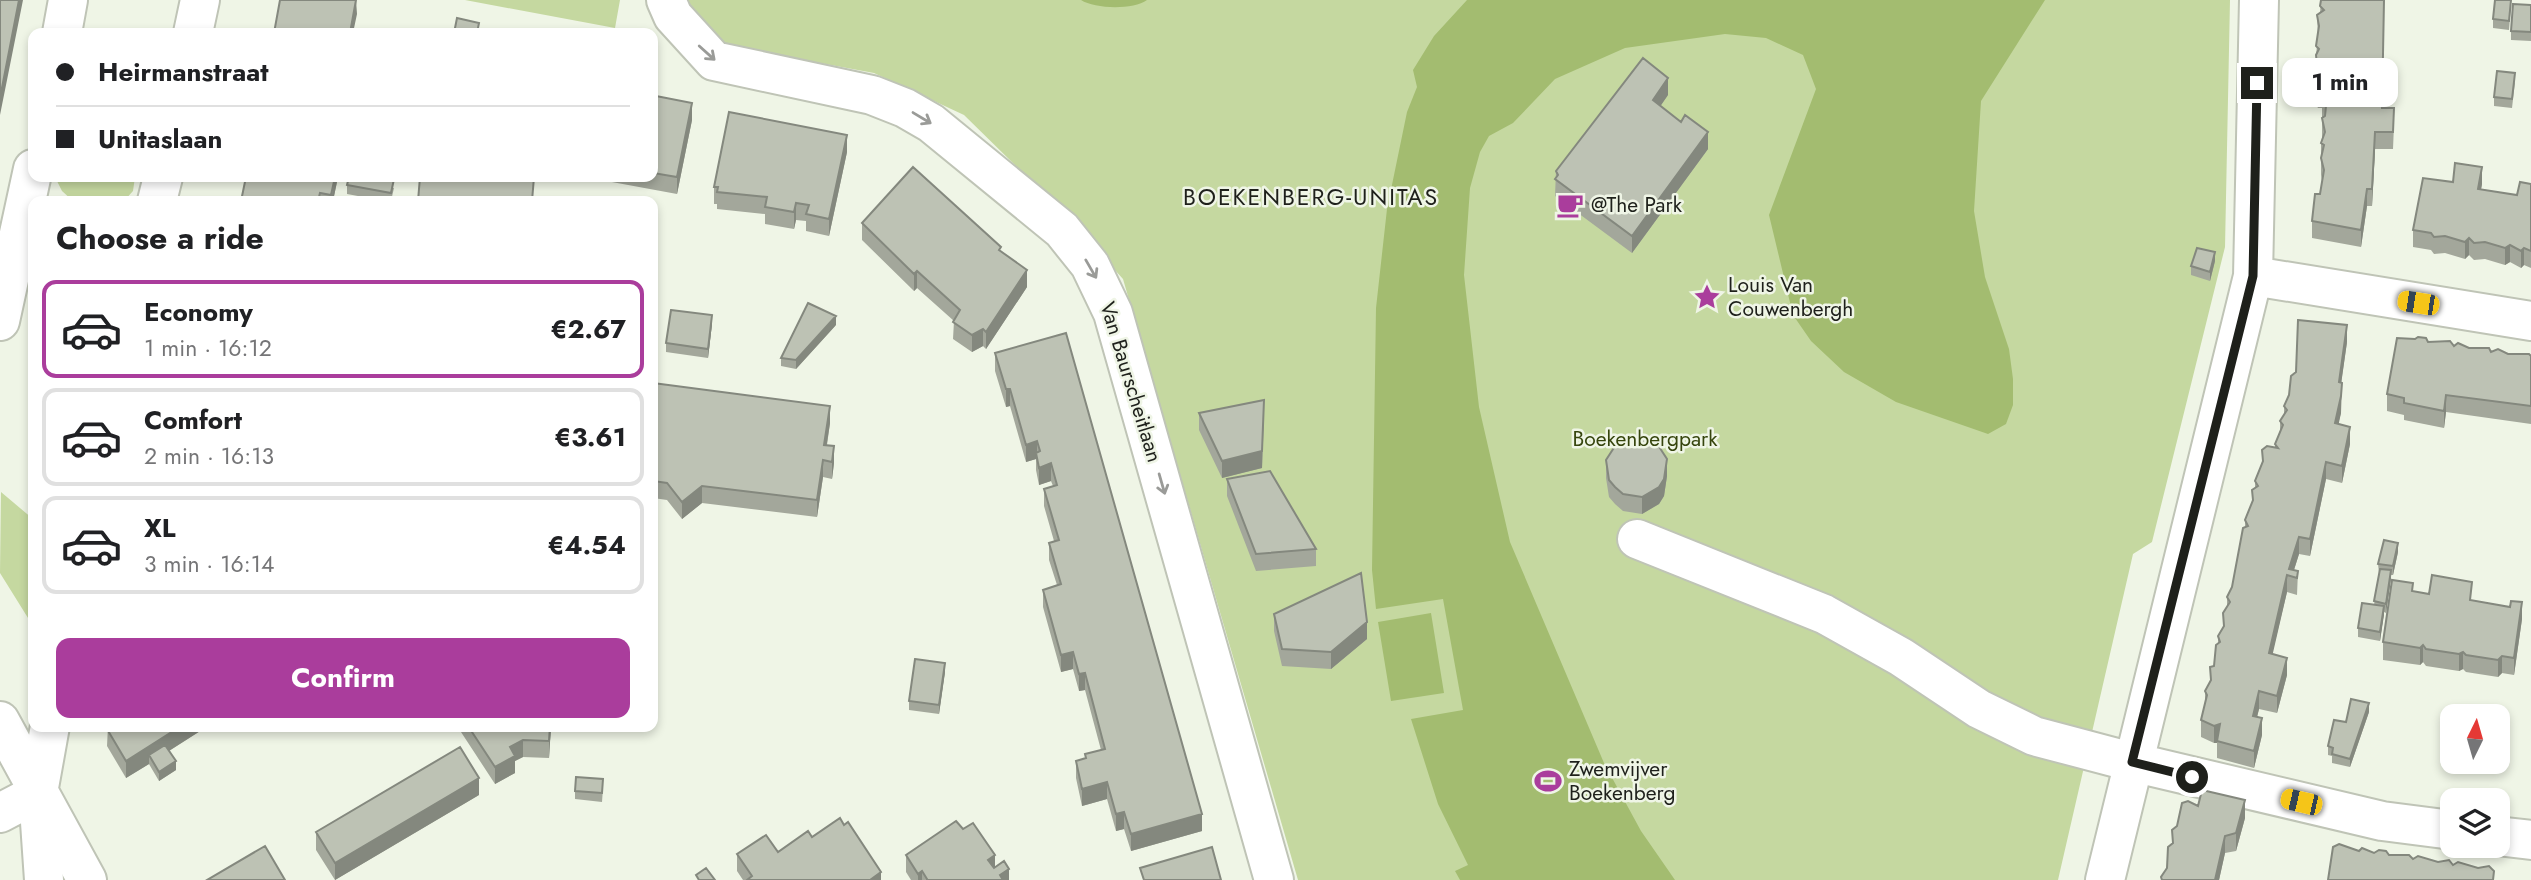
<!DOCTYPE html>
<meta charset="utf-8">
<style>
:root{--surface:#fff;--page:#f6f6f6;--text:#202124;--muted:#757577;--line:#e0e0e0;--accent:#aa3d9c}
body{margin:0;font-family:Jost,sans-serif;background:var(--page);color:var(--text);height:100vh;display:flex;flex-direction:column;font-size:26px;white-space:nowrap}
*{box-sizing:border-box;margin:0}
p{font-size:23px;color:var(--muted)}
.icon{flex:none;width:38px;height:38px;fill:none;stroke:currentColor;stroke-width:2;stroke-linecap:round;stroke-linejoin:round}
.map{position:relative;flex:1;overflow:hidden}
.details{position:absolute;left:28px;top:196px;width:630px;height:536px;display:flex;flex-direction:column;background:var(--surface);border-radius:14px;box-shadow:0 4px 10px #0003}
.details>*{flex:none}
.hud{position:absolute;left:28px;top:28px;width:630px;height:154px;border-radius:14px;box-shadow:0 4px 10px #0003;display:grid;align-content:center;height:154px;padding:0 28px;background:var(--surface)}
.needle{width:46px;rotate:5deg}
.tools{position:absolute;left:2440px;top:704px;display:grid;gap:14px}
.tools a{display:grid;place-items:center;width:70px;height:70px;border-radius:14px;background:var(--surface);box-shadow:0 4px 10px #0003;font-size:35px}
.end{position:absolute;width:32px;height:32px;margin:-16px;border:9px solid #1e201b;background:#fff;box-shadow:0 0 0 4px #fff}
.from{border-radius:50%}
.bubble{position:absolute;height:49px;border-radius:14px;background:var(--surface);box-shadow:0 4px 10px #0003;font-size:23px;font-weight:700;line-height:49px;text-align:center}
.car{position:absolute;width:21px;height:42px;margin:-21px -10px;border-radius:9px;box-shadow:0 0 5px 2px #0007;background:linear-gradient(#f5c518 24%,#345 0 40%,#f5c518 0 76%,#345 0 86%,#f5c518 0)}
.hud b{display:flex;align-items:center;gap:24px;height:66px;font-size:26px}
.hud b+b{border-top:2px solid var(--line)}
.hud i{width:18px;height:18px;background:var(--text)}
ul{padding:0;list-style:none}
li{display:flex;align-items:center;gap:21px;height:98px;margin:0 14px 10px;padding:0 14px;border:4px solid var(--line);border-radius:14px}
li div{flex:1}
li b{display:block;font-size:26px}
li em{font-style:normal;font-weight:700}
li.active{border-color:var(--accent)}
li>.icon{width:63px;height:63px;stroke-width:1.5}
h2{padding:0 28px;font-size:32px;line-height:84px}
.action{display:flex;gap:14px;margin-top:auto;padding:14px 28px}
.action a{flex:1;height:80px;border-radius:14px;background:var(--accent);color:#fff;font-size:28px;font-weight:700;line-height:80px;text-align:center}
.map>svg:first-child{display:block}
.green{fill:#c5d8a0}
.water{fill:#a3bc70}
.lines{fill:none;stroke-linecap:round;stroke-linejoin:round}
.street-casing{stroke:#bfc4b6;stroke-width:42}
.secondary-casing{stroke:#bfc4b6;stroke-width:42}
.street{stroke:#fff;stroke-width:38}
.secondary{stroke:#fff;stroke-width:38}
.wall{fill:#a3a79b}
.shaded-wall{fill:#84887e}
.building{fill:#bdc2b4;stroke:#84887e;stroke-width:2}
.oneway{stroke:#9a9b98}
.route{stroke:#1e201b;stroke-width:9}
.labels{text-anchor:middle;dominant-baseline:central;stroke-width:5;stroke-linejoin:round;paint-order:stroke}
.poi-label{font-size:21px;fill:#1e201b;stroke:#eff5e6;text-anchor:start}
.street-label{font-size:21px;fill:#1e201b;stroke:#eff5e6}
.park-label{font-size:21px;fill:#36450d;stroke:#eff5e6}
.neighbourhood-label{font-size:23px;letter-spacing:2px;fill:#1e201b;stroke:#eff5e6}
</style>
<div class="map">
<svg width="2531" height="880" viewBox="0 0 2531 880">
<rect width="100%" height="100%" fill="#eff5e6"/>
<path class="green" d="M465,0H620L615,28Z
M684,0H2230L2225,247L2152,542L2133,554L2058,880H1298L1123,279L1061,210L964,115L874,73L722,45Z
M55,177H135L133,191L124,201H73L62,191Z
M1,492L33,519V626L0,573Z"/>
<path class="water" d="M1081,0H1147C1133,10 1095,9 1081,0Z
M1467,0H2045L1981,101L1974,211L1985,277L2009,349L2013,379V405L2006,424L1988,434L1896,402L1844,372L1811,341L1793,315L1769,215L1816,89L1803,55L1766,38L1725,34L1625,48L1555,79L1513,123L1489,136L1480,152L1470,188L1464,275L1479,407L1510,542L1604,763L1641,831L1675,880H1460L1455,871L1468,865L1438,804L1411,719L1463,710L1443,599L1376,609L1372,570L1376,308L1387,209L1407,112L1417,87L1413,70L1434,36Z
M1431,613L1444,693L1391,701L1378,622Z"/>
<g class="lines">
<g class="street-casing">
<path id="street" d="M666,0L673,16L714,61L872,95L905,108L931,123L1062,230L1090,265L1113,313L1274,880
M2253,276L2531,321
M1637,539L1824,614L1901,657L1979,709L2034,736L2132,762L2382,821L2452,830
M0,813L38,793L44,880
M2497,836L2531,840
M2105,880L2253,276L2259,0"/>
</g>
<g class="secondary-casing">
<path id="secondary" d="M62,33L68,0
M193,33L200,0
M157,201L163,177
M0,321L33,169
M0,721L87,880
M38,793L50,726"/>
</g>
<use href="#street" class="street"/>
<use href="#secondary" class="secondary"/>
</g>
<path class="wall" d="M2321,0L2382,108L2394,125L2393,149H2375L2372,206H2367L2361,247L2312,238V221L2320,194L2322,181L2321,175V143L2322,138V108H2318L2315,103V86L2317,80L2316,55L2318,36L2317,15L2320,13Z
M2511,5L2509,30L2493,28V19Z
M2531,5V41L2511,40V31Z
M2515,82L2512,108L2494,106V97Z
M1668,95L1660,106L1708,149L1632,253L1555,196L1556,171Z
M653,113L692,120L677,194L601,180V177H653Z
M847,152L829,236L806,231V221L796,220L794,229L765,224V214L717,209V204H714V187Z
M338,177L333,201H241Z
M2453,182L2482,184L2481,189L2517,195L2531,184V268L2524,265L2521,268L2510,262L2505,265L2485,259L2474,260L2469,255L2465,259L2445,253L2434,254L2431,250L2413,247V230Z
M347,185L394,188L391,201H385L347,194Z
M862,223L1001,252L1027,287L986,349L983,346L972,352L953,339L954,321L917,288L914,291L862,240Z
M2215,261L2210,281L2191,275V266Z
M712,324L708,358L666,352V343Z
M836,325L796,369L781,366V358Z
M1066,333L1202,831L1131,851L1124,829L1116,831L1107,799L1082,806L1076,778V761L1085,759V754L1101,750L1085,690L1079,691L1073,669L1061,672L1043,607V590L1057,585L1049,560V543L1054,541L1044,506V489L1053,486L1051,481L1039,485L1036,470V459L1026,462L1010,406L1006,407L995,371V353Z
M2347,342L2341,383V413L2338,424L2350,444L2342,483L2326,479L2310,556L2299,554L2294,570L2298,571L2297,595L2287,592L2272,654L2287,675L2277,713L2259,709L2257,717L2262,735L2254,768L2217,758V743H2214L2201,737V720L2205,704V691L2210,682V667L2214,666L2218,643V636L2223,627L2227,606V597L2232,587L2245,527V520L2252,502V490L2255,488V481L2262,463V450L2275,448V444L2280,431V421L2284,415V406Z
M2428,342L2491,352L2531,356V424L2446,412L2444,428L2404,420V415L2387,411V394Z
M653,383L830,423L827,445L834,463L832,479L823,477L817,517L702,503L682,519L667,500L653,498Z
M1199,413L1264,417L1262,468L1222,478L1199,430Z
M1606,460L1667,476L1664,496L1659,504L1642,514L1623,511L1615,504L1609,497L1606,478Z
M1227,479L1316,549V566L1256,571L1227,496Z
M2398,552L2393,575H2391L2386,613L2384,612L2380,641L2358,637V628L2374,605L2379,573L2378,564Z
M2413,592L2472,601L2522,619L2514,675L2502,673L2498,677L2466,672L2463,669L2459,671L2426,666L2423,662L2420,665L2383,660V642Z
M1274,614L1367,639L1331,669L1282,666L1274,631Z
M945,672L939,714L909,710V701Z
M2369,712L2350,767L2332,763V756L2328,755V746L2346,722Z
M108,726H208L169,751L176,770L159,781L149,764L126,778L107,746Z
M461,726H551L549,758L523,757L515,761V773L495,784L461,732Z
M603,788L602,802L575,799V791Z
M479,795L335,880L316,850V832Z
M2198,806L2245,818L2236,851L2225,853L2219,880H2161V877L2167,868L2172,844V830Z
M812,837L881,880H743L737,871V854L778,852Z
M906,855L995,867L1009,880H911L906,872Z"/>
<path class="shaded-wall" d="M19,0H23L0,115V98Z
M356,0L357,14L353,33H350Z
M1668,78V95L1653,117V100Z
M692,103V120L677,194V177Z
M1708,132V149L1632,253V236Z
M2375,132V149L2372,206V189Z
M847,135V152L829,236V219Z
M2482,167V184L2478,206V189Z
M335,177H338L333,201H331Z
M2367,189V206L2361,247V230Z
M796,203V220L794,229V212Z
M2469,238V255L2465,259V242Z
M2510,245V262L2505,265V248Z
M2524,248V265L2521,268V251Z
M2215,252V261L2210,281V272Z
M1027,270V287L986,349V332Z
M917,271V288L914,291V274Z
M712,315V324L708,358V349Z
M836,316V325L796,369V360Z
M2347,325V342L2339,399V382Z
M983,329V346L972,352V335Z
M2342,383L2341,413L2335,441V423Z
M1006,389H1010V406L1006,407Z
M2446,395V412L2444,428V411Z
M1264,400L1262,468L1222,478V461Z
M830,406V423L824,462V445Z
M2350,427V444L2342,483V466Z
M1037,441V457L1036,453V459L1026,462V445Z
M834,446V463L832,479V462Z
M1667,459V476L1664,496L1659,504L1642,514V497Z
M823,460V477L817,517V500Z
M2326,462V479L2310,556V539Z
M1051,463V481L1039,485V468Z
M702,486V503L682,519V502Z
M2299,537V554L2292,576L2289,569Z
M2398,543V552L2393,575V566Z
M2391,570V579L2386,613V604Z
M2287,575V592L2269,670V653Z
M2522,602V619L2514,675V658Z
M2384,606V615L2380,641V632Z
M1367,622V639L1331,669V652Z
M2423,645V662L2420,665V648Z
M1073,652V669L1061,672V655Z
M2463,652V669L2459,671V654Z
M2502,656V673L2498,677V660Z
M2287,658V675L2277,713V696Z
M945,663V672L939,714V705Z
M1085,673V690L1079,691V674Z
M2259,691V709L2253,733V716Z
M2369,703V712L2350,767V759Z
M2262,718V735L2254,768V751Z
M2220,724L2217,743H2214V726Z
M181,726H208L153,761L149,755V764L126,778V761Z
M550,726H551L549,758V741Z
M523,740V757L515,761V773L495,784V767L510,747Z
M176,761V770L159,781V772Z
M479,778V795L335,880V863Z
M1107,782V799L1082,806V789Z
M2245,800V818L2236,851V833Z
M1124,812V829L1116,831V814Z
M1202,814V831L1131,851V834Z
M2225,836V853L2219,880H2215Z
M995,855V872L988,860Z
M1009,869V880H1000V875Z
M922,871V880H918V874Z
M881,872V880H870Z"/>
<path class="building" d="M0,0H19L0,98Z
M280,0H356L350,33H274Z
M2321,0H2384L2382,108H2394L2393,132H2375L2372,189H2367L2361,230L2312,221L2315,194H2320L2324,170L2321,158L2324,145L2321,143L2325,132L2322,118L2325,116L2326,106L2322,103L2327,91H2318L2315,86L2318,75L2316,55L2319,49L2316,46L2319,26L2317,15L2324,10L2320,6Z
M2495,0H2511L2509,21L2493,19Z
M2513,4L2531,5V32L2511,31Z
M457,18L479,23L477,33H454Z
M1643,58L1668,78L1653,100L1681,122L1685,115L1708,132L1632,236L1555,179L1558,175L1556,171Z
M2497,71L2515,73L2512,99L2494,97Z
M656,96L692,103L677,177L653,173V113Z
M729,112L847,135L829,219L806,214L809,205L796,203L794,212L765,207L767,197L717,192L718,187H714Z
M2455,163L2482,167L2478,189L2517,195L2520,182L2531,184V251L2524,248L2521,251L2510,245L2505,248L2485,242L2474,243L2469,238L2465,242L2445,236L2434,237L2431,233L2413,230L2423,178L2453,182Z
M913,167L1001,247L999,250L1027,270L986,332L983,329L972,335L953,322L960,310L917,271L914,274L862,223Z
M246,177H335L331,195L320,193L318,201H241Z
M349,177H382L394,179L391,193L347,185Z
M420,177H534L532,201H418Z
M2197,248L2215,252L2210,272L2191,266Z
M808,303L836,316L796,360L781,358Z
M671,310L712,315L708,349L666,343Z
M2298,320L2347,325L2339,382L2342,383L2341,396L2335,423L2350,427L2342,466L2326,462L2310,539L2299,537L2293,556L2289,569L2298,571L2297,578L2287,575L2269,653L2287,658L2277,696L2259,691L2253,716L2262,718L2254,751L2217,741L2220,724L2214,726L2201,720L2207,695L2205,691L2211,680L2210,667L2214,666L2216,645L2220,642L2218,636L2224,626L2223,613L2230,602L2227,597L2232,587L2243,528L2248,526L2245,520L2253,500L2252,490L2258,486L2255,481L2263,461L2262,450L2267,446L2278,448L2275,444L2283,425L2280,421L2287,410L2284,406L2289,395L2291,376L2296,372Z
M1066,333L1202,814L1131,834L1124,812L1116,814L1107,782L1082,789L1076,761L1086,758L1085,754L1105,749L1085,673L1079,674L1073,652L1061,655L1043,590L1061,584L1049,543L1059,540L1044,489L1057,485L1051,463L1039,468L1036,453L1040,451L1037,441L1026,445L1010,389H1006L995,353Z
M2418,337L2426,338L2428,342L2450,341L2454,346L2458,343L2469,348H2489L2491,352L2498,349L2508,354H2529L2531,356V406L2446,395L2444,411L2404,403V398L2387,394L2397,338L2415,339Z
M653,383L830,406L824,445L834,446L832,462L823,460L817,500L702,486L682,502L667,483L653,481Z
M1264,400L1262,451L1222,461L1199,413Z
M1636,436L1656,442L1667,459L1664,479L1659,487L1642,497L1623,494L1615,487L1609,480L1606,460L1617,443Z
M1270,471L1316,549L1256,554L1227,479Z
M2384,540L2398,543L2393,566L2378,564Z
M2380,569L2391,570L2386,604L2374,601Z
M1361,573L1367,622L1331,652L1282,649L1274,614Z
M2432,575L2472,582L2470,600L2510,607L2511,601L2522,602L2514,658L2502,656L2498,660L2466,655L2463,652L2459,654L2426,649L2423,645L2420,648L2383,642L2392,580L2413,583L2412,591L2429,594Z
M2362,603L2384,606L2380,632L2358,628Z
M915,659L945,663L939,705L909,701Z
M2351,699L2369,703L2350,759L2332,754L2333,748L2328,746L2334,720L2346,722Z
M108,726H181L126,761L107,729Z
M468,726H550L549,741L523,740L510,747L515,756L495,767Z
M165,745L176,761L159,772L149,755Z
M460,747L479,778L335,863L316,832Z
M576,777L603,779L602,793L575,791Z
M2202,790L2245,800L2236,833L2225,836L2215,880H2162L2161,877L2167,868L2168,847L2173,843L2172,830L2177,826L2182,803L2188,801L2198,806Z
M840,818L844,825L848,822L881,872L870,880H747L752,876L737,854L766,835L778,852L808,831L812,837Z
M956,821L963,829L973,823L995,855L988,860L994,868L1004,861L1009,869L1000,875L1003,880H927V879L922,871L918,874L906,855Z
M2339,844L2359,851L2362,848L2374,853L2379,850L2386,851L2389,855H2409L2413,859L2418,856L2438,862L2449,860L2453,865L2458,862L2478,868L2489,866L2494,871L2493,880H2328L2333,847Z
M265,846L285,880H207Z
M1212,847L1221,880H1144L1140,868Z
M706,868L715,880H699L696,875Z"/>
<defs><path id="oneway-shaft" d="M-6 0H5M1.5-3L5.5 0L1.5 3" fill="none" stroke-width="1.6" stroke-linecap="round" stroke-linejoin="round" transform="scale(1.75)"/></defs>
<g class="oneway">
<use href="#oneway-shaft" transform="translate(707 53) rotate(42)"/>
<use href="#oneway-shaft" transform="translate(922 118) rotate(31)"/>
<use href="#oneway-shaft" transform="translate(1091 269) rotate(60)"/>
<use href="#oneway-shaft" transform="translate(1162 484) rotate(74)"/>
</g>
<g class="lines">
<path class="route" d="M2192,777L2132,762L2253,276L2257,83"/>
</g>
<defs>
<g id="cafe-bare" transform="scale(2.1)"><path d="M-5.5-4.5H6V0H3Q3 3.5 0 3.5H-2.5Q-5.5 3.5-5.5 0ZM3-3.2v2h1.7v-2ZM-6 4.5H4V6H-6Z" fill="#aa3d9c" stroke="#eff5e6" stroke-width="2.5" paint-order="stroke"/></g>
<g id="sight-bare" transform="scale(2.1)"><path d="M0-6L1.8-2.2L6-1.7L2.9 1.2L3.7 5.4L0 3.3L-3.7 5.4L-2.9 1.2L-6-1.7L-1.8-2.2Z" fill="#aa3d9c" stroke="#eff5e6" stroke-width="2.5" paint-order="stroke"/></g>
<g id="stadium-bare" transform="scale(2.1)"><path d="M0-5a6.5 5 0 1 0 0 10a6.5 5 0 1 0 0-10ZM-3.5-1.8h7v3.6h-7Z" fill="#aa3d9c" stroke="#eff5e6" stroke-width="2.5" paint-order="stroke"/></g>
</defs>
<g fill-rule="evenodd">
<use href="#cafe-bare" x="1570" y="205"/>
<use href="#sight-bare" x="1707" y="297"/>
<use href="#stadium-bare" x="1548" y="781"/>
</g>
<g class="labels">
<g class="poi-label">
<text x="1591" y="205">@The Park</text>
<text x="1728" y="285">Louis Van<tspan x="1728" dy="24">Couwenbergh</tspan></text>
<text x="1569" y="769">Zwemvijver<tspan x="1569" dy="24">Boekenberg</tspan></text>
</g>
<g class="street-label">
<text transform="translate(1131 382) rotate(73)">Van Baurscheitlaan</text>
</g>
<g class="park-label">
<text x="1645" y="439">Boekenbergpark</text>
</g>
<g class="neighbourhood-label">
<text x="1311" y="197">BOEKENBERG-UNITAS</text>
</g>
</g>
</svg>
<div class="tools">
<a><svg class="needle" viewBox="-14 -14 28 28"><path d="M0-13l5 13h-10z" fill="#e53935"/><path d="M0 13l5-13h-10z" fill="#757577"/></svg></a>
<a><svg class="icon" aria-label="layers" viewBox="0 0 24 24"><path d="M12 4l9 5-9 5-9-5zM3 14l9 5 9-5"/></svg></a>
</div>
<i class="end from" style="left:2192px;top:777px"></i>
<i class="end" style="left:2257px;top:83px"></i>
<div class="bubble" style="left:2282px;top:58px;width:116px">1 min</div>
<i class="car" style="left:2418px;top:303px;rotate:279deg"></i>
<i class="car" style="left:2301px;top:802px;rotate:283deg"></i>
<div class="hud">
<b><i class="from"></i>Heirmanstraat</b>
<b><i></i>Unitaslaan</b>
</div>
<section class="details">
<h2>Choose a ride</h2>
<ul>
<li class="active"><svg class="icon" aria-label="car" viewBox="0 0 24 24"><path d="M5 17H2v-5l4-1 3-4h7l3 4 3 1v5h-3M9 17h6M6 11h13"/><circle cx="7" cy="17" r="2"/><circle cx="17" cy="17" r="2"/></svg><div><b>Economy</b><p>1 min · 16:12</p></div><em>€2.67</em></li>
<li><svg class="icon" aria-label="car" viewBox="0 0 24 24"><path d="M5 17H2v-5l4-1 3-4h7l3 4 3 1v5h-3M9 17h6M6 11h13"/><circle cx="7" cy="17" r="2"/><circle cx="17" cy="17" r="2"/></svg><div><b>Comfort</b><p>2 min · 16:13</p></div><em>€3.61</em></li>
<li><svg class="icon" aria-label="car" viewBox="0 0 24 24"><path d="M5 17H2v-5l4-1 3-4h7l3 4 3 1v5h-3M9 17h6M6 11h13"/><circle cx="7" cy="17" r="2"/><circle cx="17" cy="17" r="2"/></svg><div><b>XL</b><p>3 min · 16:14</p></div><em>€4.54</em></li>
</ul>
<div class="action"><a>Confirm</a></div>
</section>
</div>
